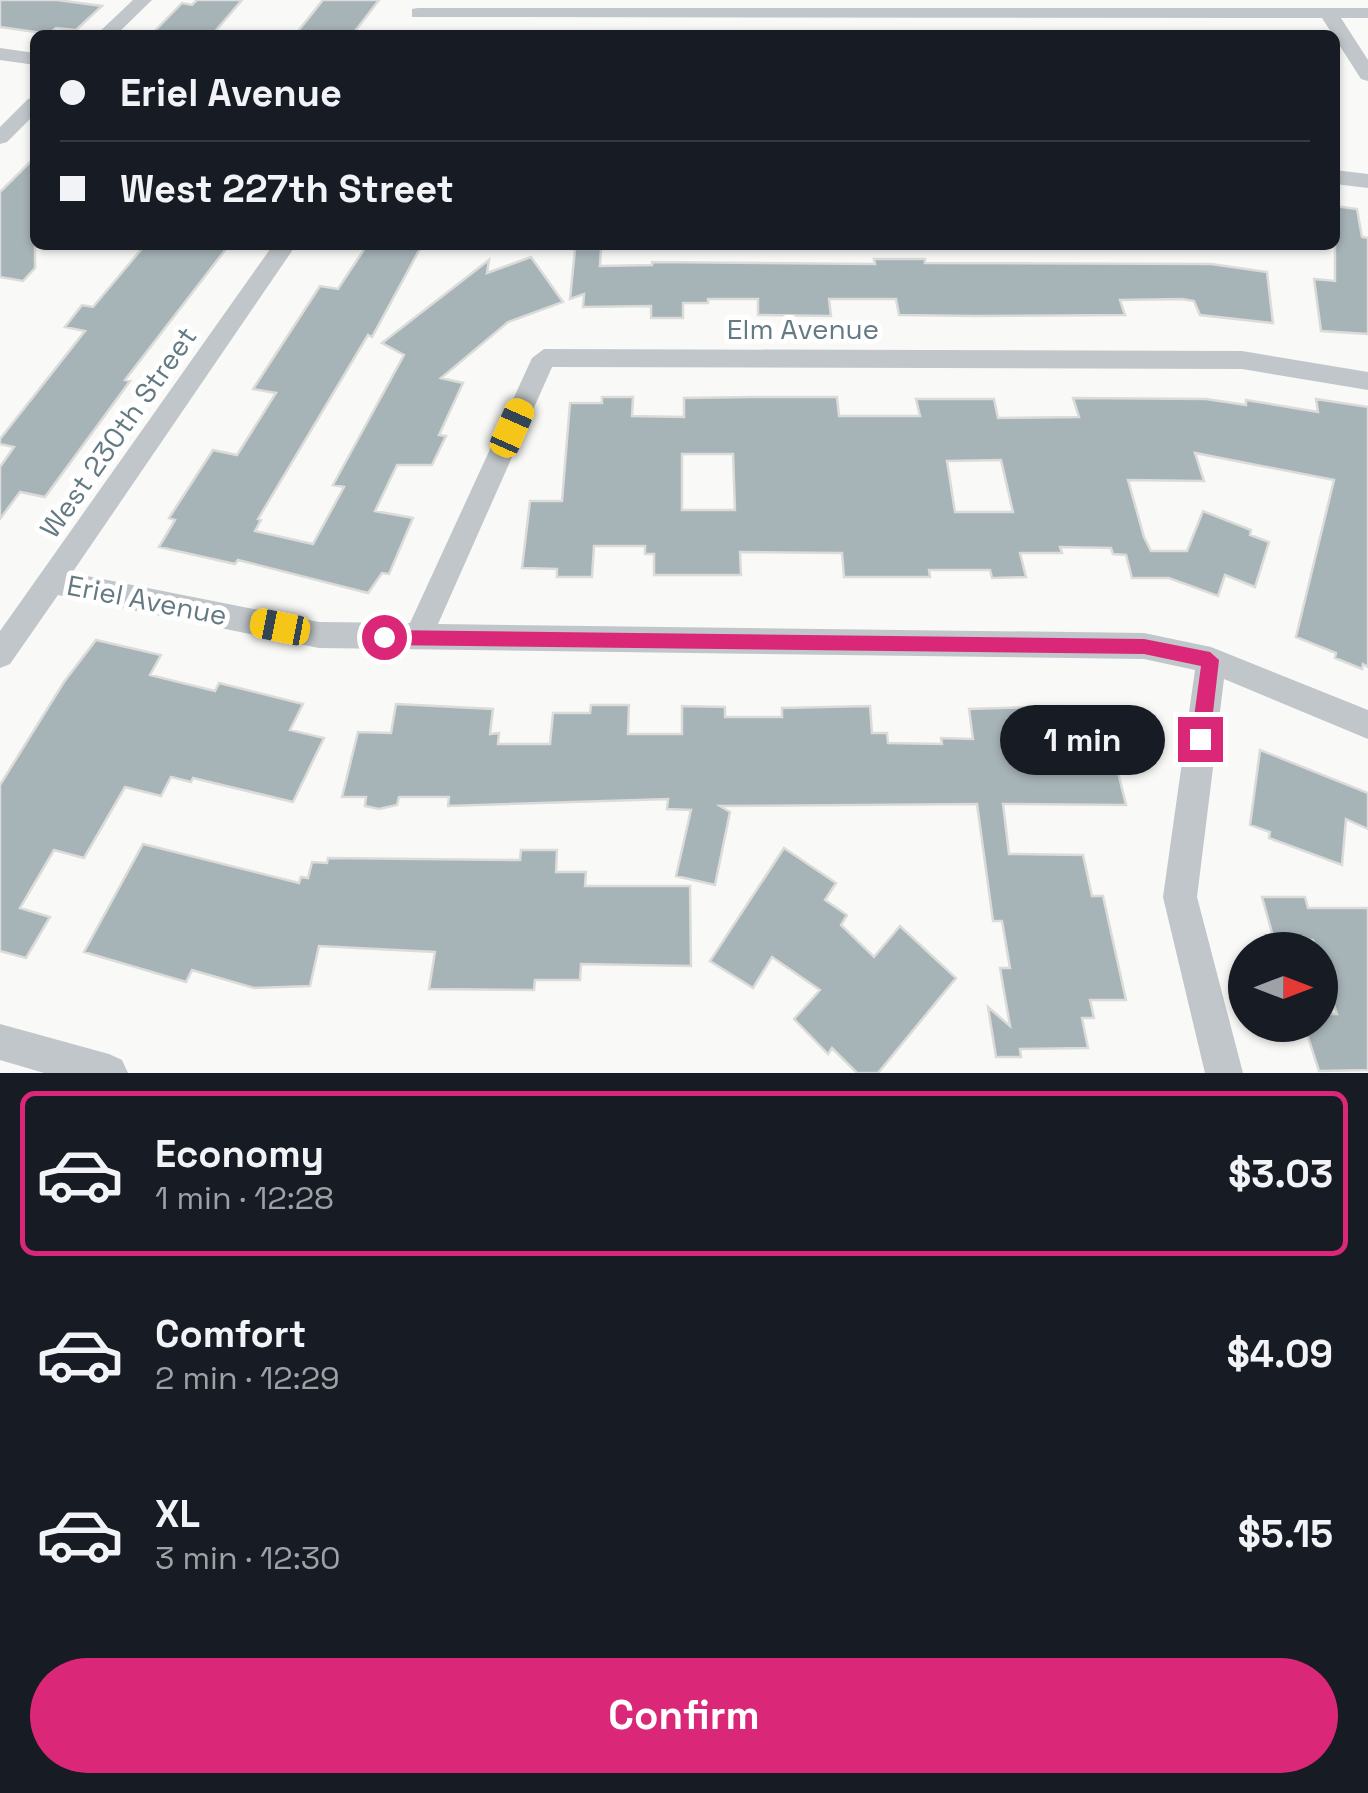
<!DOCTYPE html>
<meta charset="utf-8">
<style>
:root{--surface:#171b24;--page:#242831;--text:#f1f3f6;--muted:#9ea1a6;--line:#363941;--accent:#db2777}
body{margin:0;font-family:"Space Grotesk",sans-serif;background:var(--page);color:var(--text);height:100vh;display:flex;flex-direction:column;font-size:38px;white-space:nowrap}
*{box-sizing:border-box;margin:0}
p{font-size:32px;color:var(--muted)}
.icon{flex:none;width:55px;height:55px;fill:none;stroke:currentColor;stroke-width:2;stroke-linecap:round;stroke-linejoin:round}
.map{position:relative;height:1073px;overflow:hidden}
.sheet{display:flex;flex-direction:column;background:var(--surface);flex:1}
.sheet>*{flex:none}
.guide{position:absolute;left:30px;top:30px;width:1310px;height:220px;border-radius:15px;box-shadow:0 2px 8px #0004;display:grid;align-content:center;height:220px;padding:0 30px;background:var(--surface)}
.needle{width:65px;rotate:90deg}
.fabs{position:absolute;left:1228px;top:932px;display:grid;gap:20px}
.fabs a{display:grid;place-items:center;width:110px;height:110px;border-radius:50%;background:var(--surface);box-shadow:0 2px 8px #0004;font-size:50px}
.end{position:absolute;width:45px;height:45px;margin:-22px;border:12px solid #db2777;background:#fff;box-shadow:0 0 0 5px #fff}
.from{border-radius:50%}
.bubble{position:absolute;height:70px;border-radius:35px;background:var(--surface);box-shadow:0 2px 8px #0004;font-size:32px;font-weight:800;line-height:70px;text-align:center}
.car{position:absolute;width:30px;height:60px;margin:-30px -15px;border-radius:12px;box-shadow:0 0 8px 2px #0007;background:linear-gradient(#f5c518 24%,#345 0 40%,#f5c518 0 76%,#345 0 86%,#f5c518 0)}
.guide b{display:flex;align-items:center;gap:35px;height:95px;font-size:38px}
.guide b+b{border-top:2px solid var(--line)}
.guide i{width:25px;height:25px;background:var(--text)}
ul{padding:18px 0 0;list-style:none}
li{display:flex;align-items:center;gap:30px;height:165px;margin:0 20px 15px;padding:0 10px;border:5px solid transparent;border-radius:15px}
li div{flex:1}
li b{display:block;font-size:38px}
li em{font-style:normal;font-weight:800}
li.active{border-color:var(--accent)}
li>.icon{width:90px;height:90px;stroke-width:1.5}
.button{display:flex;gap:20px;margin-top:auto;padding:20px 30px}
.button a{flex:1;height:115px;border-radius:60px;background:var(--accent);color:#fff;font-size:40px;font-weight:800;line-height:115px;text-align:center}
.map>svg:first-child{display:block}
.building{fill:#a6b3b7;stroke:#dbdbd9;stroke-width:2.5;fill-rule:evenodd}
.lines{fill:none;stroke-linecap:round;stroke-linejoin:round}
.minor{fill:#c0c6c9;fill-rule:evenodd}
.route{fill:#db2777}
.labels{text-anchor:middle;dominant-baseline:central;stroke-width:10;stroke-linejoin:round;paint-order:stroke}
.street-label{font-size:28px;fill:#637a83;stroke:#fff}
</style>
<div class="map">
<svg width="1368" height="1073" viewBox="0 0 1368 1073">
<rect width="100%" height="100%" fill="#f9f9f7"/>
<path class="building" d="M0,0H57L102,6L76,30L56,28L49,34L0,27Z
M197,0H242L212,35H151L182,3L192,5Z
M323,0H379L352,35H295Z
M35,157V268L23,281L0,277V192Z
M1335,206L1357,209L1362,237L1368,238V334L1321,331L1314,279L1335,281Z
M145,245H229L125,380L130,381L45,497L20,492L0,519V467L14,447L0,444V439L85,331L65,327L82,305L93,307Z
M367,245H422L372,337L368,335L258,519L261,520L255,531L313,544L344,487L333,485L404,355L382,343L489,260L487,273L531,257L563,302L508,322L441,378L463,383L439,435L446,436L432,465H397L375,511L413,518L389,574L382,573L368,593L238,560L235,564L159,547L175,520L169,518L213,450L237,455L276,393L253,389L320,286L338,289Z
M575,249H601L600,266L652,265V262L875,264L874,259H925V263L1211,264L1267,272L1273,323L1200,315L1194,301L1182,299L1120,300L1125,315L975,316L899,315L896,299H829L831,316L758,315V299H708V303H683V318H651V306L583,307L584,294L570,299Z
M602,397H633L632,416L684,417V398L752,397H837L839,416H920L916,399H994L998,418L1079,417L1073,398L1206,399L1246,405V400L1318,412L1316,399L1368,407V667L1363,664L1362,669L1335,658L1336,653L1296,637L1334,480L1195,453L1204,481L1128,480L1144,537L1151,551H1187L1203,511L1251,530L1250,535L1269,542L1255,587L1225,575L1218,596L1169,578H1132L1126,555L1113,554L1111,548L1060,547L1062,553H1020L1026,577L992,578L990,570H929L930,577H844L842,553L740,552L741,575H654V554H645V546H594L592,577H557V569L522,568L530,501H562L570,403H602ZM682,454H733L735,510H682ZM1001,460L1013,512H955L947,461Z
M96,640L161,655L150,675L215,691L219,683L303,704L290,730L324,738L293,802L193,778L191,782L171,777L161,796L125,787L84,858L54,850L20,908L50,917L26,958L0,951V785L64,682Z
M396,704L493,709L490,734L499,733L498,744H550L553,713H590L591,705H629L628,734H682V706L725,707V717H782V708L870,706L872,733H887L888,743L942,744L941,738L973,739L969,709L1064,706L1065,714L1104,715L1126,805L1003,804L1009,854L1083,855L1092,896H1103L1126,1000H1090L1094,1018H1082L1088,1048L1020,1049L1021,1057H996L988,1007L1010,1026L1000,968H1010L1002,921H993L977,804L720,806L730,812L715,885L676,876L691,810L667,809L668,799L448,806L449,797H399L397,805L379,809L365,806L366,797H342L358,732L391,733Z
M1260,750L1368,793V829L1346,819L1342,865L1269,838L1270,832L1250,825Z
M143,844L299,883L301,877L308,878L312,862L327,863L328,858L520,860L521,850H557L556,872H586L585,886H690L691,966L581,964L580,980H535L534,990L429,989L435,952L319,946L310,986L254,988L192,970L186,982L84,952Z
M784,848L836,883L825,900L847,915L841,925L874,957L900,926L956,978L878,1073H857L832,1048L828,1054L794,1019L820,990L772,957L753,988L710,961Z
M1262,897H1305L1308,908H1368V1070L1319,1071L1304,1025H1320V1014H1337L1320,963V950H1316L1313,940H1274Z"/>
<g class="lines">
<path class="minor" d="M133,0H152L116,35H96Z
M418,8H1368V18H1341L1368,60V81L1361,79L1322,18L412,17V9Z
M0,48L35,53V65L0,60Z
M35,97V114L7,142L0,144V127L28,99Z
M1335,170L1368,174V188L1335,184Z
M273,245H296L72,573L319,622L410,623L532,358L544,349L1242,351L1368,372V390L1242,369L552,367L438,624L1144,633L1211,647L1368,710V739L1224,679L1197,897L1243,1073H1205L1163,897L1195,670L1144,659L319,648L58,595L10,664L0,668V631Z
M0,1024L109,1054L122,1060L128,1073H44L0,1060Z"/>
</g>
<path class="route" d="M384,630L1144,639L1210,652L1219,660L1210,739L1200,748L1191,739L1201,666L1144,654L384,645L375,637Z"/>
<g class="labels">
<g class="street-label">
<text x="803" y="329">Elm Avenue</text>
<text transform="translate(118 432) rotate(-55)">West 230th Street</text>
<text transform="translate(147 600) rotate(11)">Eriel Avenue</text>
</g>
</g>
</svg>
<div class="fabs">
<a><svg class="needle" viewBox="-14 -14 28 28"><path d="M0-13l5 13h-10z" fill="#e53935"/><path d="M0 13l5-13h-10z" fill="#9ea1a6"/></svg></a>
</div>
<i class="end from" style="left:384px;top:637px"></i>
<i class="end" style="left:1200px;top:739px"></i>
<div class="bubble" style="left:1000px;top:705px;width:165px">1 min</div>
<i class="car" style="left:512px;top:428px;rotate:24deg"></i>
<i class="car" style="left:280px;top:627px;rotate:281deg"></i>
<div class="guide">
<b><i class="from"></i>Eriel Avenue</b>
<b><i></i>West 227th Street</b>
</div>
</div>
<section class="sheet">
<ul>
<li class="active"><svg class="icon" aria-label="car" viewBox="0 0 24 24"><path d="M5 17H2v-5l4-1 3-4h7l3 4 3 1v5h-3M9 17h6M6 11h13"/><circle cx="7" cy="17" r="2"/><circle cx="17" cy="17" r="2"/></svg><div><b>Economy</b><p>1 min · 12:28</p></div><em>$3.03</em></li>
<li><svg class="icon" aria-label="car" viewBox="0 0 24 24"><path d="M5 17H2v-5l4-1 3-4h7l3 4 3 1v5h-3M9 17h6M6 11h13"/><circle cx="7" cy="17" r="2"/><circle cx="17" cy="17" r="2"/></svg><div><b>Comfort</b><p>2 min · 12:29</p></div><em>$4.09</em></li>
<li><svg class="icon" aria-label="car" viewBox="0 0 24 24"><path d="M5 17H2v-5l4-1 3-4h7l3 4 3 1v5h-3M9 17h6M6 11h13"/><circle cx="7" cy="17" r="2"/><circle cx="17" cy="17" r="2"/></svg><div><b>XL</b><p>3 min · 12:30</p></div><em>$5.15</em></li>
</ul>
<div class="button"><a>Confirm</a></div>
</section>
